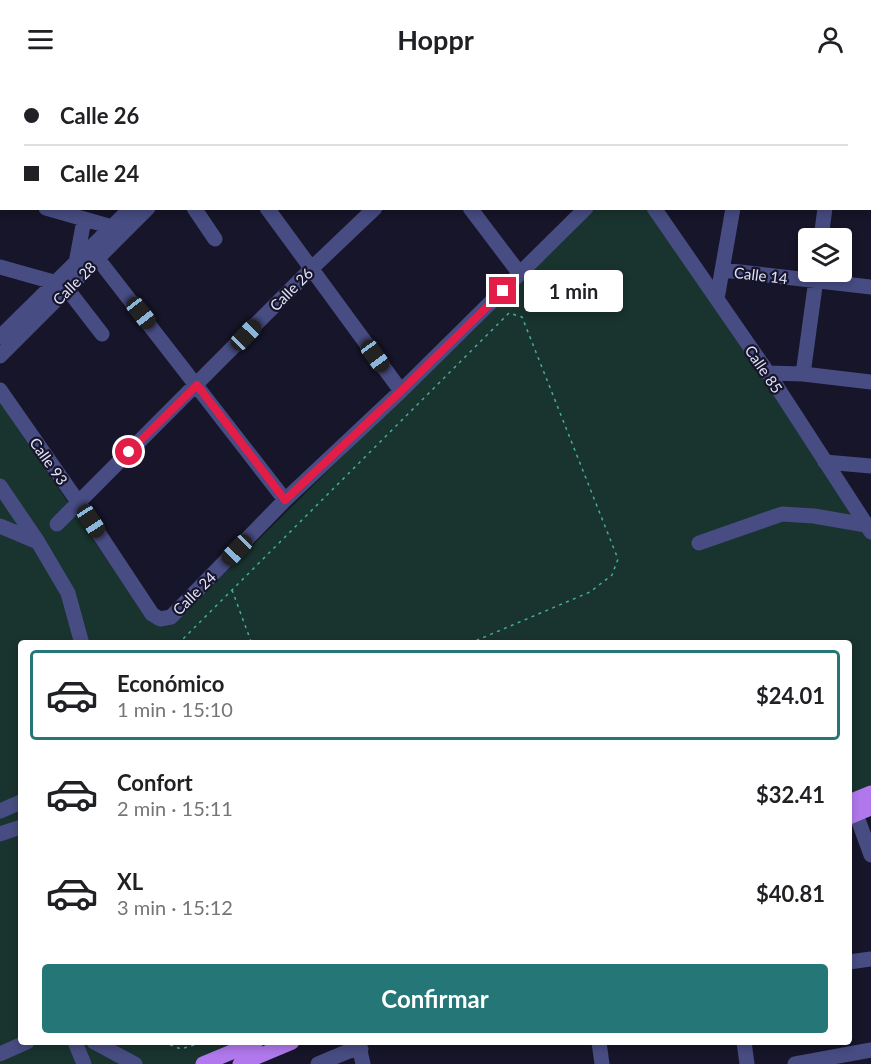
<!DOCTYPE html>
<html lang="es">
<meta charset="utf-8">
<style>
:root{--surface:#fff;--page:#f2f2f2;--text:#202124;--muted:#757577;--line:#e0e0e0;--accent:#247776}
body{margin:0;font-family:Lato,sans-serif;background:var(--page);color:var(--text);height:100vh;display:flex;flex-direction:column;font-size:22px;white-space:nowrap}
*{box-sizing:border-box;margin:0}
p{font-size:20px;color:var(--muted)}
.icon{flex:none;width:33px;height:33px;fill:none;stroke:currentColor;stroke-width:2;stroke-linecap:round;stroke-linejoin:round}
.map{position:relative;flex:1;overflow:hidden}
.panel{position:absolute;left:18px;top:562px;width:834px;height:405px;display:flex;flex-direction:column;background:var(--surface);border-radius:6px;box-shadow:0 3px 9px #0003}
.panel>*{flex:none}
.banner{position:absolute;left:0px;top:0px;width:872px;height:132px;box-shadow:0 3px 9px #0003;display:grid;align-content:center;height:132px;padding:0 24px;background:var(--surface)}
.tools{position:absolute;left:798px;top:150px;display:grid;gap:12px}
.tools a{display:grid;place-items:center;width:54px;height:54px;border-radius:6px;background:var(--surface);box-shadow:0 3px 9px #0003;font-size:30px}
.end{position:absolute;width:27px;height:27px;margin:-14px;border:8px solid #e11d48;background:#fff;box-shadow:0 0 0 3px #fff}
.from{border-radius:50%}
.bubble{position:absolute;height:42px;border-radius:6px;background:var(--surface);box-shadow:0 3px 9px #0003;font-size:20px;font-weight:700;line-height:42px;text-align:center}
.car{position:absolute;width:18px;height:36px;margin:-18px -9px;border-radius:8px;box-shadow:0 0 4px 2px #0007;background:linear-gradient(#222 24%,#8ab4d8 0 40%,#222 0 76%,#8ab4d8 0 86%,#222 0)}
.banner b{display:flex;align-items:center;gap:21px;height:57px;font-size:22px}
.banner b+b{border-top:2px solid var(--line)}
.banner i{width:15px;height:15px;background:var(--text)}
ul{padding:10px 0 0;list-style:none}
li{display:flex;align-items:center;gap:18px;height:90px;margin:0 12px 9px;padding:0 12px;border:3px solid transparent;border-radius:6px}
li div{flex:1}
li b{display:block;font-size:22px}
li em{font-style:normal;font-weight:700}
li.current{border-color:var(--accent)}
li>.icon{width:54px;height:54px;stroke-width:1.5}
.primary-button{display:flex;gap:12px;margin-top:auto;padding:12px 24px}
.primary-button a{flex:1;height:69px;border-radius:6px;background:var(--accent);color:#fff;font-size:24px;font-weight:700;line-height:69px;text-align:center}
header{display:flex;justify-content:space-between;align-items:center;height:78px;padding:0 24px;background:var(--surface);font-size:27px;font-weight:700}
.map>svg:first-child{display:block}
.green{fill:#19332e}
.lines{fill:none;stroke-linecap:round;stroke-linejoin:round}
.path{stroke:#43ae99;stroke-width:1.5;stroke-dasharray:3 4.5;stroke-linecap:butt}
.minor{stroke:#474c82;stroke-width:15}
.major{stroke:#b078ec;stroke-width:15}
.route{stroke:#e11d48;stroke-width:8}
.labels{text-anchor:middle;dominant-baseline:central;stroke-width:4.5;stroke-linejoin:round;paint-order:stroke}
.street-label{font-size:15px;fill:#e2e2fb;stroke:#161529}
</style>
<header><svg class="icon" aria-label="menu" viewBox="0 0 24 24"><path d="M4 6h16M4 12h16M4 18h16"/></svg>Hoppr<svg class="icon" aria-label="person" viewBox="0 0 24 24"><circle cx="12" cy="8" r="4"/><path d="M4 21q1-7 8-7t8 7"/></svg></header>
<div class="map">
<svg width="871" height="986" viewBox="0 0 871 986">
<rect width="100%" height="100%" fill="#161529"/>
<path class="green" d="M593,131H649L871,445V709L849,718V566H21V964L248,965L196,986H0V324L148,542L175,544Z"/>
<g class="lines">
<path class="path" d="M232,512L252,566
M178,566L509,235L522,239L618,481L612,497L590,514L468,566
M163,964L181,971L204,964"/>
<path class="minor" d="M70,0L75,2
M374,0L375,2
M565,0L566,2
M243,2V0
M262,2L263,0
M278,2L280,0
M506,2L507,0
M732,2L734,0
M751,2V0
M841,2V0
M870,37H871
M0,49H2
M0,94L2,87
M0,117H2
M870,121H871
M46,130L112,149
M194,130L215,161
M267,130L401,313
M470,130L520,196
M654,130L768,295L871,454
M821,160L825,130
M98,181L285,422
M76,185L84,142
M0,189L57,205
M723,192L871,209
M68,212L102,256
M717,221L733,130
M0,259L131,130
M0,278L148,130
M768,295L803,296L871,304
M803,296L817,194
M0,312L78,424L152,536L160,541L171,539L285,422L401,313L586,130
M825,384L871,388
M0,408L38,464
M57,446L312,190L375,130
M0,448L38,464L68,515L82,566
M699,465L782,436L814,438L866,447
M0,733L21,724
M856,736L871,777
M0,756L21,749
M849,884L871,881
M75,964L84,986
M94,964L135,986
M358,964L363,986
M599,964L602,986
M744,964L747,986
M0,976L27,964
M318,986L349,973L361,971
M795,986L871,972"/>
<path class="major" d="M849,724L871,715
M849,739L871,730
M203,986L256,964
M240,986L292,964"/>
</g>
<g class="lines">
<path class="route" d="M129,374L197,307L285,422L401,313L503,213"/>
</g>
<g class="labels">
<g class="street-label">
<text transform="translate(761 197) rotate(7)">Calle 14</text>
<text transform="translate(74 205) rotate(-45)">Calle 28</text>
<text transform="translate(291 211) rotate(-45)">Calle 26</text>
<text transform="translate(764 291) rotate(56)">Calle 85</text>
<text transform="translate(49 383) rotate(55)">Calle 93</text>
<text transform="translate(194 515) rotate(-45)">Calle 24</text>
</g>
</g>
</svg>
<div class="tools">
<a><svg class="icon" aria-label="layers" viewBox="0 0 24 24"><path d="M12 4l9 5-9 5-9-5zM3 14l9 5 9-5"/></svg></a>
</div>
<i class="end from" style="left:129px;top:374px"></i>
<i class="end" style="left:503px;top:213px"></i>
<div class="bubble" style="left:524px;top:192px;width:99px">1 min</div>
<i class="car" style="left:141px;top:235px;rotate:142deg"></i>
<i class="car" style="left:246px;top:257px;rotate:44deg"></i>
<i class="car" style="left:375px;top:278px;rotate:144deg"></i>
<i class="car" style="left:91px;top:443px;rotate:147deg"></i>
<i class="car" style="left:237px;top:472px;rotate:224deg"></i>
<div class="banner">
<b><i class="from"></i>Calle 26</b>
<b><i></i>Calle 24</b>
</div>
<section class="panel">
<ul>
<li class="current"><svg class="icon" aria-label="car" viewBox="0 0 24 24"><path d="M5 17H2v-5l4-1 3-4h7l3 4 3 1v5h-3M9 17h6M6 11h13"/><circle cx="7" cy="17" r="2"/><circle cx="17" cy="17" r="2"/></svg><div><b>Económico</b><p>1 min · 15:10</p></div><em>$24.01</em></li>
<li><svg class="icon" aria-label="car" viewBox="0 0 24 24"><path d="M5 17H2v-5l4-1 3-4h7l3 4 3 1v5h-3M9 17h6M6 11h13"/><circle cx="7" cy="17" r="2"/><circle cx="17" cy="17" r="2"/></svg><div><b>Confort</b><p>2 min · 15:11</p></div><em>$32.41</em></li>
<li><svg class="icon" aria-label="car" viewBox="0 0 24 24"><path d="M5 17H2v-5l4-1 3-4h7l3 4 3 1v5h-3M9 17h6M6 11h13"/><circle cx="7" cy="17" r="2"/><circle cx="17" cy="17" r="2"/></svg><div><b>XL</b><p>3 min · 15:12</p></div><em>$40.81</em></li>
</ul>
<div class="primary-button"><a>Confirmar</a></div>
</section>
</div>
